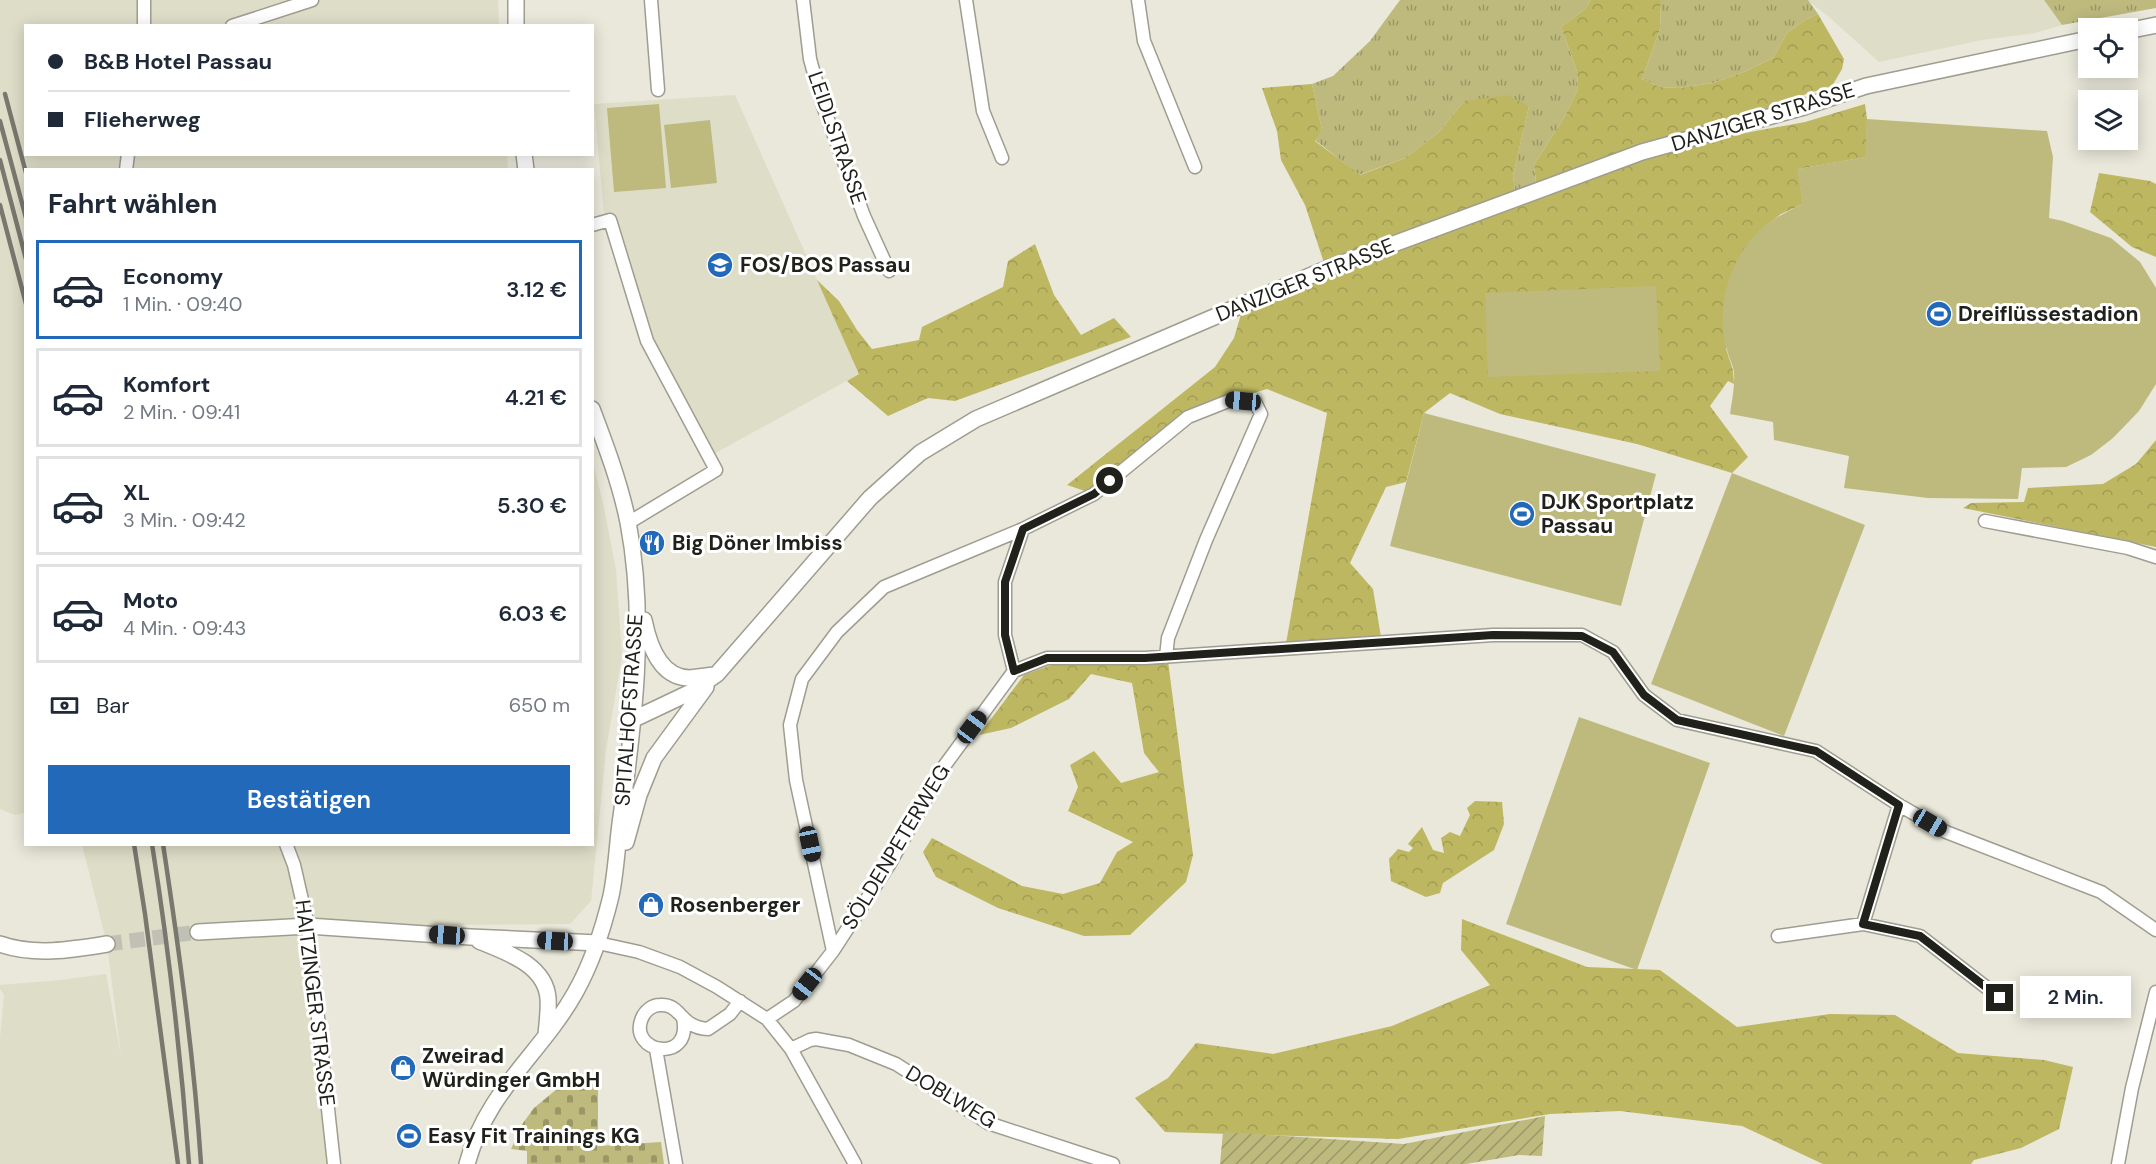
<!DOCTYPE html>
<html lang="de">
<meta charset="utf-8">
<style>
:root{--surface:#fff;--page:#f2f2f3;--text:#1f2937;--muted:#747a83;--line:#e0e1e3;--accent:#2369b9}
body{margin:0;font-family:"DM Sans",sans-serif;background:var(--page);color:var(--text);height:100vh;display:flex;flex-direction:column;font-size:22px;white-space:nowrap}
*{box-sizing:border-box;margin:0}
p{font-size:20px;color:var(--muted)}
.icon{flex:none;width:33px;height:33px;fill:none;stroke:currentColor;stroke-width:2;stroke-linecap:round;stroke-linejoin:round}
.map{position:relative;flex:1;overflow:hidden}
.details{position:absolute;left:24px;top:168px;width:570px;height:678px;display:flex;flex-direction:column;background:var(--surface);border-radius:0px;box-shadow:0 3px 15px #0003}
.details>*{flex:none}
.guide{position:absolute;left:24px;top:24px;width:570px;height:132px;border-radius:0px;box-shadow:0 3px 15px #0003;display:grid;align-content:center;height:132px;padding:0 24px;background:var(--surface)}
.fabs{position:absolute;left:2078px;top:18px;display:grid;gap:12px}
.fabs a{display:grid;place-items:center;width:60px;height:60px;border-radius:0px;background:var(--surface);box-shadow:0 3px 15px #0003;font-size:30px}
.end{position:absolute;width:27px;height:27px;margin:-14px;border:8px solid #21211c;background:#fff;box-shadow:0 0 0 3px #fff}
.from{border-radius:50%}
.bubble{position:absolute;height:42px;border-radius:0px;background:var(--surface);box-shadow:0 3px 15px #0003;font-size:20px;font-weight:600;line-height:42px;text-align:center}
.car{position:absolute;width:18px;height:36px;margin:-18px -9px;border-radius:8px;box-shadow:0 0 4px 2px #0007;background:linear-gradient(#222 24%,#8ab4d8 0 40%,#222 0 76%,#8ab4d8 0 86%,#222 0)}
.guide b{display:flex;align-items:center;gap:21px;height:57px;font-size:22px}
.guide b+b{border-top:2px solid var(--line)}
.guide i{width:15px;height:15px;background:var(--text)}
ul{padding:0;list-style:none}
li{display:flex;align-items:center;gap:18px;height:99px;margin:0 12px 9px;padding:0 12px;border:3px solid var(--line);border-radius:0px}
li div{flex:1}
li b{display:block;font-size:22px}
li em{font-style:normal;font-weight:600}
li.current{border-color:var(--accent)}
li>.icon{width:54px;height:54px;stroke-width:1.5}
h2{padding:0 24px;font-size:27px;line-height:72px}
.pay{display:flex;align-items:center;gap:15px;height:66px;padding:0 24px;font-size:22px}
.pay p{margin-inline-start:auto}
.button{display:flex;gap:12px;margin-top:auto;padding:12px 24px}
.button a{flex:1;height:69px;border-radius:0px;background:var(--accent);color:#fff;font-size:24px;font-weight:600;line-height:69px;text-align:center}
.map>svg:first-child{display:block}
.built{fill:#deddc8}
.grass{fill:url(#grass-tufts)}
.forest{fill:url(#forest-crowns)}
.cemetery{fill:url(#cemetery-stones)}
.park{fill:#beba7e}
.garden{fill:url(#garden-furrows)}
.lines{fill:none;stroke-linecap:round;stroke-linejoin:round}
.tertiary-tunnel{stroke:#c1c0b4;stroke-width:15;stroke-dasharray:15 8;stroke-linecap:butt}
.minor-casing{stroke:#9e9d90;stroke-width:15}
.tertiary-casing{stroke:#9e9d90;stroke-width:18}
.minor{stroke:#fff;stroke-width:12}
.tertiary{stroke:#fff;stroke-width:15}
.rail{stroke:#78786f;stroke-width:4.5}
.route{stroke:#21211c;stroke-width:8}
.labels{text-anchor:middle;dominant-baseline:central;stroke-width:6;stroke-linejoin:round;paint-order:stroke}
.street-label{font-size:21px;fill:#21211c;stroke:#fff}
.poi-label{font-size:21px;font-weight:bold;fill:#21211c;stroke:#fff;text-anchor:start}
</style>
<div class="map">
<svg width="2156" height="1164" viewBox="0 0 2156 1164">
<defs>
<pattern id="grass-tufts" width="24" height="20" patternUnits="userSpaceOnUse" patternTransform="scale(1.5)"><rect width="24" height="20" fill="#beba7e"/><path d="M3 7l-1-3M5 7V3M7 7l1-3M15 17l-1-3M17 17v-4M19 17l1-3" fill="none" stroke="#9a9766"/></pattern>
<pattern id="forest-crowns" width="20" height="18" patternUnits="userSpaceOnUse" patternTransform="scale(1.5)"><rect width="20" height="18" fill="#bdb761"/><path d="M2 6a3 3 0 1 1 6 0M12 15a3 3 0 1 1 6 0" fill="none" stroke="#a29d54"/></pattern>
<pattern id="cemetery-stones" width="16" height="16" patternUnits="userSpaceOnUse" patternTransform="scale(1.5)"><rect width="16" height="16" fill="#beba7e"/><path d="M2 7V4a2 2 0 0 1 4 0v3zM10 15v-3a2 2 0 0 1 4 0v3z" fill="#9a9766"/></pattern>
<pattern id="garden-furrows" width="10" height="10" patternUnits="userSpaceOnUse" patternTransform="scale(1.5)"><rect width="10" height="10" fill="#beba7e"/><path d="M-1 1l2-2M0 10L10 0M9 11l2-2" fill="none" stroke="#9a9766"/></pattern>
</defs>
<rect width="100%" height="100%" fill="#e9e8da"/>
<path class="built" d="M0,0H498L499,25L26,26V154H507L508,169L26,170L25,813L15,815L0,809Z
M1807,0H2044L2062,25L2035,33L1982,40L1879,62L1828,16Z
M735,95L859,374L712,455L662,361L623,250L613,213L604,214L594,104Z
M593,463L603,503L616,569L622,656L606,750L591,901L570,924L308,926L335,1164H0V1038L4,995L0,989V985L61,980L106,974L121,1056L107,944L82,845L592,844Z"/>
<path class="grass" d="M1400,0H1591L1585,9L1561,27L1577,71L1578,89L1565,116L1534,165L1537,191L1516,199L1513,176L1529,106L1464,101L1439,132L1405,158L1359,175L1315,140L1322,130L1312,84L1333,76L1370,41Z
M1661,0H1808L1818,14L1805,20L1787,33L1773,58L1746,71L1713,83L1679,88L1660,87L1642,79L1660,29Z
M2044,0H2156V8L2062,25Z"/>
<path class="forest" d="M1591,0H1661L1660,29L1642,79L1660,87L1679,88L1713,83L1746,71L1773,58L1787,33L1805,20L1818,14L1844,59L1842,69L1832,86L1803,95L1648,151L1805,122L1865,104L1867,119L1866,157L1798,169L1803,204L1781,214L1765,226L1751,240L1726,349L1733,370L1734,384L1728,381L1710,406L1748,457L1732,473L1637,444L1500,414L1450,393L1424,413L1406,482L1386,487L1350,563L1373,589L1382,643L1285,649L1327,413L1267,389L1231,400L1188,417L1094,494L1067,485L1215,367L1234,338L1244,304L1326,269L1305,205L1281,160L1277,131L1262,88L1312,84L1322,130L1315,141L1360,175L1405,158L1439,132L1464,101L1507,95L1529,106L1513,176L1516,198L1537,191L1534,165L1565,116L1578,89L1577,71L1561,27L1585,9Z
M2099,173L2150,181L2156,184V257L2132,247L2090,212Z
M1035,244L1054,295L1081,335L1114,318L1131,337L955,401L928,398L888,416L847,381L859,374L817,280L839,301L857,330L872,349L919,340L922,327L1003,287L1008,261Z
M2156,440V547L1963,508L1971,503L2024,502L2028,488L2103,484L2136,464Z
M1168,661L1193,855L1186,882L1130,935L1084,936L998,908L936,877L923,852L932,838L1022,886L1063,894L1100,883L1117,852L1133,842L1068,811L1078,787L1070,765L1094,751L1121,783L1159,772L1144,753L1132,683L1091,674L1069,699L1011,728L979,735L1024,675L1054,664Z
M1475,801L1502,802L1504,824L1494,850L1443,883L1440,893L1426,897L1391,881L1389,859L1398,849L1409,852L1413,848L1408,844L1422,827L1433,850L1444,853L1441,838L1450,832L1460,836L1470,815L1467,808Z
M1462,919L1587,967L1660,970L1737,1027L1830,1014L1895,1015L1958,1053L2044,1060L2073,1067L2059,1129L2021,1148L1974,1160L1971,1164H1823L1742,1126L1620,1111L1550,1114L1398,1139L1165,1132L1135,1098L1168,1078L1196,1043L1273,1054L1392,1026L1490,985L1461,950Z"/>
<path class="cemetery" d="M598,1074V1146L661,1142L664,1164H527V1151L511,1149L523,1123L534,1108L569,1079Z"/>
<path class="park" d="M659,104L666,188L614,192L607,108Z
M1867,119L2047,131L2053,157L2049,218L2063,221L2111,238L2140,262L2156,288V384L2139,411L2113,438L2091,455L2066,467L2022,468L2018,499L1928,498L1844,488L1849,456L1774,440L1773,422L1730,414C1732,400 1735,386 1734,372C1733,365 1729,358 1727,350C1724,342 1723,331 1723,323C1721,286 1738,247 1767,224C1778,216 1790,210 1803,204L1797,169L1865,157Z
M710,120L717,183L671,188L664,125Z
M1656,286L1660,371L1488,377L1485,293Z
M1424,413L1656,474L1621,606L1390,546Z
M1732,473L1865,525L1784,736L1651,684Z
M1579,717L1710,763L1637,970L1506,924Z"/>
<path class="garden" d="M1545,1116L1542,1156L1519,1155L1466,1164H1220L1223,1132L1404,1144Z"/>
<g class="lines">
<path class="tertiary-tunnel" d="M107,944L198,932"/>
<g class="minor-casing">
<path id="minor" d="M144,0V26
M651,0L658,90
M803,0L810,59L823,106L864,216L889,271
M966,0L983,111L1002,158
M1138,0L1144,41L1195,167
M232,26L312,0
M126,170L128,154
M592,225L610,220L647,341L716,470L628,523
M1985,521L2128,548L2156,557
M1014,671L1005,635V582L1023,529
M1899,805L1863,924L1920,936L2000,998
M286,844L294,865L308,926L334,1164
M1778,936L1863,924
M598,943L639,952L680,967L717,987L767,1019L791,1049L855,1164
M833,951L796,780L790,725L802,679L837,632L884,587L1023,529L1094,494L1188,417L1231,400L1255,402L1261,414L1206,540L1168,638L1166,657
M683,1018C693,1065 627,1053 642,1018C645,1011 652,1005 660,1005C681,1003 680,1028 708,1029L730,1014L740,1001
M767,1019L794,1001L833,951L889,865L945,765L1014,671L1047,658H1145L1493,635H1582L1613,652L1644,695L1677,720L1816,751L1899,805L1946,832L2101,892L2156,930
M656,1049L676,1164
M791,1049L810,1040L816,1039L849,1045L896,1064L988,1123L1113,1164
M2118,1164L2132,1088L2156,992"/>
</g>
<g class="tertiary-casing">
<path id="tertiary" d="M516,0V26
M2127,31L2156,25
M524,154L526,170
M644,620C649,645 660,678 690,678C698,677 706,676 714,675
M632,720L691,692L717,674L870,498L920,453L976,419L1326,269L1642,152L1804,107L1866,86L2088,39
M626,842L639,795L654,758L706,687
M198,932L308,926L470,937L598,943
M479,941C505,952 545,964 548,998C549,1010 547,1023 546,1035
M0,944C34,956 71,950 107,944
M467,1164C487,1090 540,1055 575,993C592,963 603,929 611,896C616,872 617,847 620,824C634,724 647,621 628,522C620,483 606,446 592,409"/>
</g>
<use href="#minor" class="minor"/>
<use href="#tertiary" class="tertiary"/>
<path class="rail" d="M5,94L26,173
M0,121L26,218
M0,160L26,259
M0,205L26,304
M134,844L145,914L178,1164
M152,844C169,951 181,1057 189,1164
M163,844C179,950 194,1057 201,1164"/>
</g>
<g class="lines">
<path class="route" d="M1110,481L1094,494L1023,529L1005,582V635L1014,671L1047,658H1145L1493,635L1582,636L1613,652L1644,695L1677,720L1816,751L1899,805L1863,924L1920,936L2000,998"/>
</g>
<defs>
<g id="school-disc" transform="scale(1.35)"><circle r="9.5" fill="#2369b9" stroke="#fff"/><path d="M0-5L7-2L0 1L-7-2ZM-4 1L0 2.5L4 1V4Q0 6-4 4Z" fill="#fff"/></g>
<g id="stadium-disc" transform="scale(1.35)"><circle r="9.5" fill="#2369b9" stroke="#fff"/><path d="M0-5a6.5 5 0 1 0 0 10a6.5 5 0 1 0 0-10ZM-3.5-1.8h7v3.6h-7Z" fill="#fff"/></g>
<g id="restaurant-disc" transform="scale(1.35)"><circle r="9.5" fill="#2369b9" stroke="#fff"/><path d="M-5-6h1v4h1v-4h1v4h1v-4h1v5L-1.5 .5V6h-2V.5L-5-1ZM5-6V6H3V1.5H1.5Q1.5-4 5-6Z" fill="#fff"/></g>
<g id="shop-disc" transform="scale(1.35)"><circle r="9.5" fill="#2369b9" stroke="#fff"/><path d="M-5-2.5h2.3a2.7 3.5 0 0 1 5.4 0H5L5.5 6h-11ZM-1.5-2.5h3a1.5 2.3 0 0 0-3 0Z" fill="#fff"/></g>
</defs>
<g fill-rule="evenodd">
<use href="#school-disc" x="720" y="265"/>
<use href="#stadium-disc" x="1939" y="314"/>
<use href="#stadium-disc" x="1522" y="514"/>
<use href="#restaurant-disc" x="652" y="543"/>
<use href="#shop-disc" x="651" y="905"/>
<use href="#shop-disc" x="403" y="1068"/>
<use href="#stadium-disc" x="409" y="1136"/>
</g>
<g class="labels">
<g class="street-label">
<text transform="translate(1763 117) rotate(-17)">DANZIGER STRASSE</text>
<text transform="translate(837 138) rotate(71)">LEIDLSTRASSE</text>
<text transform="translate(1305 280) rotate(-22)">DANZIGER STRASSE</text>
<text transform="translate(629 710) rotate(-86)">SPITALHOFSTRASSE</text>
<text transform="translate(896 847) rotate(-59)">SÖLDENPETERWEG</text>
<text transform="translate(315 1003) rotate(83)">HAITZINGER STRASSE</text>
<text transform="translate(951 1097) rotate(31)">DOBLWEG</text>
</g>
<g class="poi-label">
<text x="740" y="265">FOS/BOS Passau</text>
<text x="1958" y="314">Dreiflüssestadion</text>
<text x="1541" y="502">DJK Sportplatz<tspan x="1541" dy="24">Passau</tspan></text>
<text x="672" y="543">Big Döner Imbiss</text>
<text x="670" y="905">Rosenberger</text>
<text x="422" y="1056">Zweirad<tspan x="422" dy="24">Würdinger GmbH</tspan></text>
<text x="428" y="1136">Easy Fit Trainings KG</text>
</g>
</g>
</svg>
<div class="fabs">
<a><svg class="icon" aria-label="locate" viewBox="0 0 24 24"><circle cx="12" cy="12" r="6"/><path d="M12 2v4M12 18v4M2 12h4M18 12h4"/></svg></a>
<a><svg class="icon" aria-label="layers" viewBox="0 0 24 24"><path d="M12 4l9 5-9 5-9-5zM3 14l9 5 9-5"/></svg></a>
</div>
<i class="end from" style="left:1110px;top:481px"></i>
<i class="end" style="left:2000px;top:998px"></i>
<div class="bubble" style="left:2020px;top:976px;width:111px">2 Min.</div>
<i class="car" style="left:1243px;top:401px;rotate:275deg"></i>
<i class="car" style="left:972px;top:727px;rotate:37deg"></i>
<i class="car" style="left:1930px;top:823px;rotate:120deg"></i>
<i class="car" style="left:810px;top:844px;rotate:168deg"></i>
<i class="car" style="left:447px;top:935px;rotate:274deg"></i>
<i class="car" style="left:555px;top:941px;rotate:273deg"></i>
<i class="car" style="left:807px;top:984px;rotate:218deg"></i>
<div class="guide">
<b><i class="from"></i>B&amp;B Hotel Passau</b>
<b><i></i>Flieherweg</b>
</div>
<section class="details">
<h2>Fahrt wählen</h2>
<ul>
<li class="current"><svg class="icon" aria-label="car" viewBox="0 0 24 24"><path d="M5 17H2v-5l4-1 3-4h7l3 4 3 1v5h-3M9 17h6M6 11h13"/><circle cx="7" cy="17" r="2"/><circle cx="17" cy="17" r="2"/></svg><div><b>Economy</b><p>1 Min. · 09:40</p></div><em>3.12 €</em></li>
<li><svg class="icon" aria-label="car" viewBox="0 0 24 24"><path d="M5 17H2v-5l4-1 3-4h7l3 4 3 1v5h-3M9 17h6M6 11h13"/><circle cx="7" cy="17" r="2"/><circle cx="17" cy="17" r="2"/></svg><div><b>Komfort</b><p>2 Min. · 09:41</p></div><em>4.21 €</em></li>
<li><svg class="icon" aria-label="car" viewBox="0 0 24 24"><path d="M5 17H2v-5l4-1 3-4h7l3 4 3 1v5h-3M9 17h6M6 11h13"/><circle cx="7" cy="17" r="2"/><circle cx="17" cy="17" r="2"/></svg><div><b>XL</b><p>3 Min. · 09:42</p></div><em>5.30 €</em></li>
<li><svg class="icon" aria-label="car" viewBox="0 0 24 24"><path d="M5 17H2v-5l4-1 3-4h7l3 4 3 1v5h-3M9 17h6M6 11h13"/><circle cx="7" cy="17" r="2"/><circle cx="17" cy="17" r="2"/></svg><div><b>Moto</b><p>4 Min. · 09:43</p></div><em>6.03 €</em></li>
</ul>
<div class="pay"><svg class="icon" aria-label="cash" viewBox="0 0 24 24"><path d="M3 7h18v10H3z"/><circle cx="12" cy="12" r="2"/></svg>Bar<p>650 m</p></div>
<div class="button"><a>Bestätigen</a></div>
</section>
</div>
